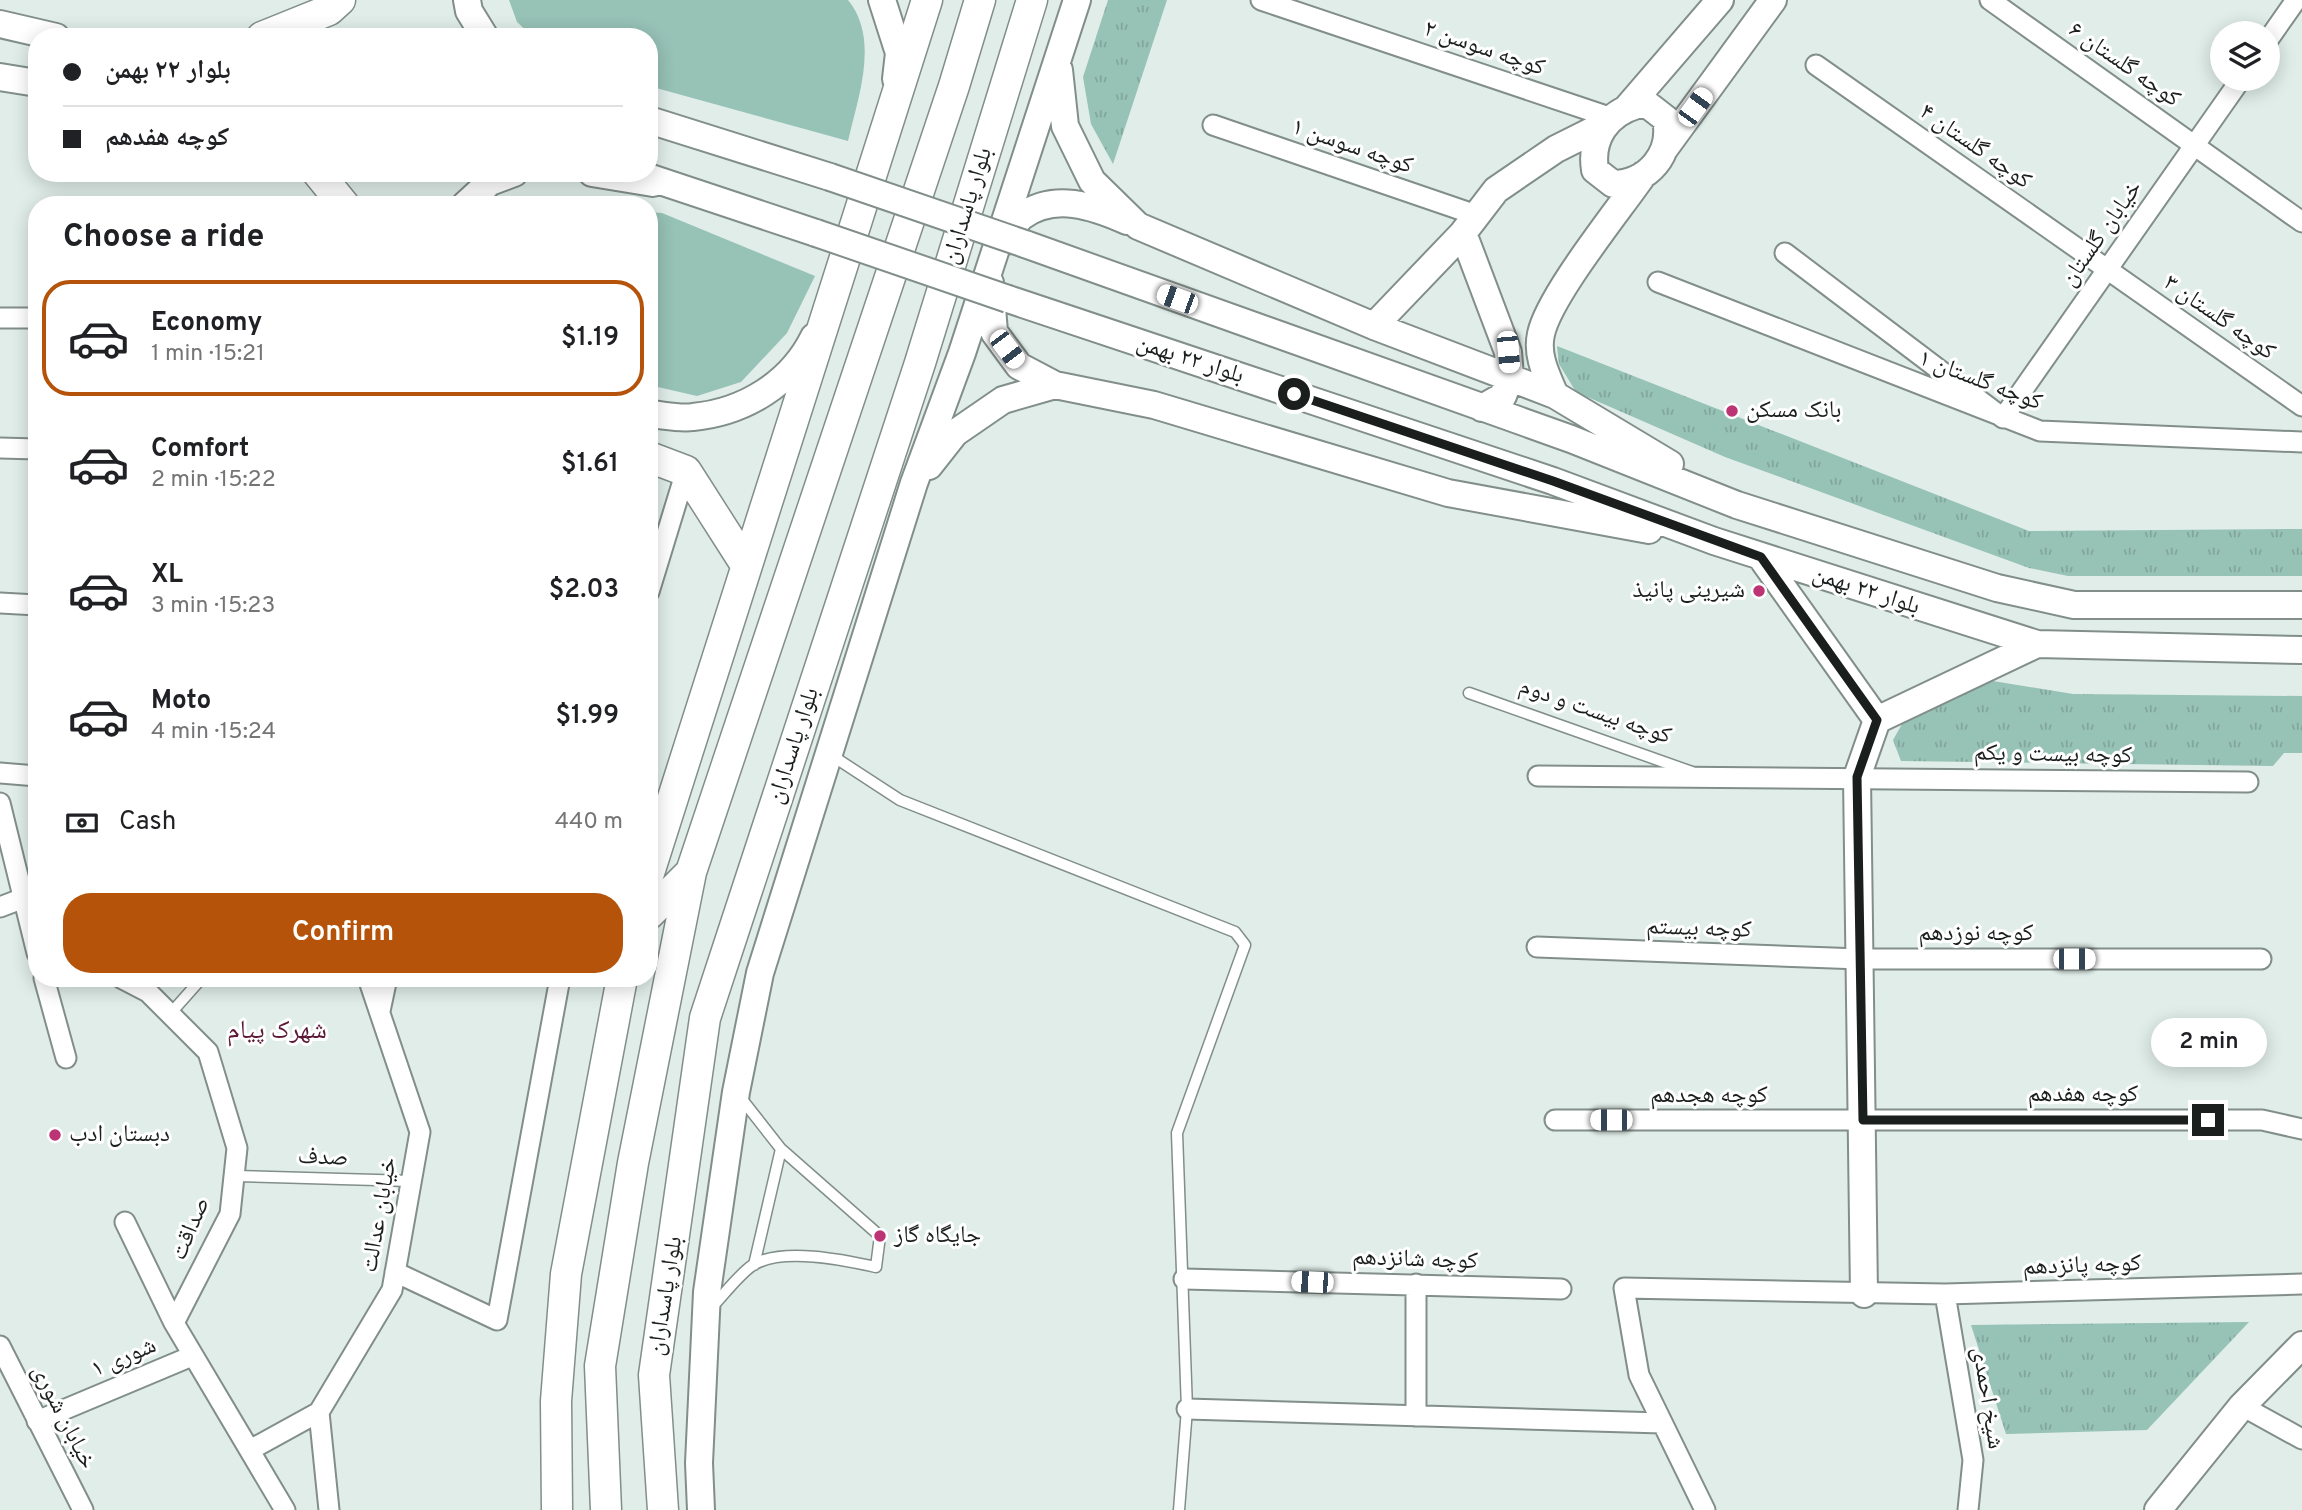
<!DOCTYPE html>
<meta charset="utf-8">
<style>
:root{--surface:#fff;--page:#f2f2f2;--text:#202124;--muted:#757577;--line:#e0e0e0;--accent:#b45309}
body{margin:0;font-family:Overpass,"Noto Naskh Arabic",sans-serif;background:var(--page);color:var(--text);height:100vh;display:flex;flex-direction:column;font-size:26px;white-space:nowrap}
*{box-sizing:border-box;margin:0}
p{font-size:23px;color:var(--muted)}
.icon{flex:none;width:38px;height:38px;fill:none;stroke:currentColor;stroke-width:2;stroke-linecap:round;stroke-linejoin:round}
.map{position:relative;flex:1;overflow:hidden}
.details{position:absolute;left:28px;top:196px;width:630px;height:791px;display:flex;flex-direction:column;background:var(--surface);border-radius:28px;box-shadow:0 4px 18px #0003}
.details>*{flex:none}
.banner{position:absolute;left:28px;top:28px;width:630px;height:154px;border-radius:28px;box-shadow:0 4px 18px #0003;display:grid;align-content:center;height:154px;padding:0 35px;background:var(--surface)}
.fabs{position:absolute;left:2210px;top:21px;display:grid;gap:14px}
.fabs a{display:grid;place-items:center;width:70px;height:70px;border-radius:50%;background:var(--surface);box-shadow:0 4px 18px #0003;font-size:35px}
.end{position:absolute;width:32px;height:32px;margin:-16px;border:9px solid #1a1f1d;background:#fff;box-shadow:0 0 0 4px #fff}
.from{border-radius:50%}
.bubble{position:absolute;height:49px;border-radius:24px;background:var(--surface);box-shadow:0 4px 18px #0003;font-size:23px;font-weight:600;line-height:49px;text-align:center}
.car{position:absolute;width:21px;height:42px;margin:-21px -10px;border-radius:9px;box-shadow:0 0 5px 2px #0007;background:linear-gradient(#fff 24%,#345 0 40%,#fff 0 76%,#345 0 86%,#fff 0)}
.banner b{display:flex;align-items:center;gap:24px;height:66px;font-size:26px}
.banner b+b{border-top:2px solid var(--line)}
.banner i{width:18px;height:18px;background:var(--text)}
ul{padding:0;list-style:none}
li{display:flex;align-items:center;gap:21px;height:116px;margin:0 14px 10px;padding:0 21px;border:4px solid transparent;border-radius:28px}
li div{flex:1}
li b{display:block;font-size:26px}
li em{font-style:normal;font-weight:600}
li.active{border-color:var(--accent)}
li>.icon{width:63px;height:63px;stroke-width:1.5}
h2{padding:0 35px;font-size:32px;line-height:84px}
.pay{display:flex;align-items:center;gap:18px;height:77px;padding:0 35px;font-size:26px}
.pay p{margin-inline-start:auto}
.button{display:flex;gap:14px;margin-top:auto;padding:14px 35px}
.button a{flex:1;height:80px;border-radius:28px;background:var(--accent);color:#fff;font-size:28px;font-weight:600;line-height:80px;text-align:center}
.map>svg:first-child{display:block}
.grass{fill:#97c2b6}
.park{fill:url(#park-tufts)}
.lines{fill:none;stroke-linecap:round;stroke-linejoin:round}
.lane-casing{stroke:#818e8a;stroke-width:13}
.street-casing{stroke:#818e8a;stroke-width:23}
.secondary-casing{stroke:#818e8a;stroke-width:30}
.primary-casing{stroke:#818e8a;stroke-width:33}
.lane{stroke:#fff;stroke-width:10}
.street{stroke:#fff;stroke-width:19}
.secondary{stroke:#fff;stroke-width:26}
.primary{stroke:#fff;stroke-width:30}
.secondary-bridge-casing{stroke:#818e8a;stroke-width:30;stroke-linecap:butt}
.secondary-bridge{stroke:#fff;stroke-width:26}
.route{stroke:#1a1f1d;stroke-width:9}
.poi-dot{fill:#bc3473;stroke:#fff;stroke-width:2.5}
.labels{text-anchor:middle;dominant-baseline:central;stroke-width:6;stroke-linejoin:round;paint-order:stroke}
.street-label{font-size:24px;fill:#1a1f1d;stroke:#fff}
.poi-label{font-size:24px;fill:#1a1f1d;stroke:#fff;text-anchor:start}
.neighbourhood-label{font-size:26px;fill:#5a1836;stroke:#fff}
</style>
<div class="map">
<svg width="2302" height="1510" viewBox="0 0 2302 1510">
<defs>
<pattern id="park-tufts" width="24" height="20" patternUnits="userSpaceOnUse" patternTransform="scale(1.75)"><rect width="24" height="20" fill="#97c2b6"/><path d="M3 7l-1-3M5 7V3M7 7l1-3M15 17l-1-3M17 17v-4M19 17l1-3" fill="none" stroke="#82a69c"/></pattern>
</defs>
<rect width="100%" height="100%" fill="#e0ede9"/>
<path class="grass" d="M509,0H848C880,39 858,97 848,141L649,86V37H533L517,22Z
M538,196L600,205H525Z
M649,212L662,213L815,276L787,333L741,382L697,396L649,385Z"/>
<path class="park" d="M1108,0H1167L1113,164L1091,124L1083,77Z
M1557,346L2029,531L2302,529V576H2068L2029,568L1725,457L1576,392L1559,364Z
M1981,679L2073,694L2302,696V753H2284L2273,766L1901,761L1893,740L1906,717Z
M2249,1322L2147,1430L2006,1434L1971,1325Z"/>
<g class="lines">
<g class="lane-casing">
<path id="lane" d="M1469,693L1692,772
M831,755L900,800L1235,932L1245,945L1177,1133L1187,1409L1179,1510
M170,1014L202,978
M234,1176L411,1181
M754,1265L781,1149
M711,1308C724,1295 738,1275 753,1265C782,1247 844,1260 876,1267L880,1236L781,1149L741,1098"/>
</g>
<g class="street-casing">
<path id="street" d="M1261,0L1612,118
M1990,0L2302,222
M2268,40L2296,0
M1816,65L2302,406
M1213,125L1476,215
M1785,253L2003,418L2241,79
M1658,282L2040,431L2302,442
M0,318H37
M0,448L37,449
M649,592L686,471
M0,603L37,605
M0,773L37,776
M1538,776L2248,782
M0,803L37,953
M0,907L21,899
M1537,947L1860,959H2261
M44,978L66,1058
M121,978L148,992L208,1052L237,1148L230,1214L174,1323L285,1510
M380,1011L387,978
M1555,1120H2262L2302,1129
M125,1222L174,1323
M395,1272L497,1320L560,978
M1184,1279L1561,1289
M1945,1294L1973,1460L1968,1510
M0,1346L83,1510
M2242,1406L2302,1439
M1187,1409L1662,1423
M319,1412L329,1510
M1416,1416V1284
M37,1421L192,1356
M250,1450L319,1412L392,1290L420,1132L368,978
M1705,1510L1639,1375L1624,1288L1945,1294L2302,1284"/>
</g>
<g class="secondary-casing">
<path id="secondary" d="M467,0L469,11L485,37
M882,0L899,53L896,79
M0,24L56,37
M1059,70L1065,126L1092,181L1138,226L1374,326L1555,395L1670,464
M0,77L37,83
M1637,105H1648L1666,119C1673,154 1648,183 1613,184L1595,170C1590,138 1607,114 1637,105Z
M1627,108L1720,0
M649,120L830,177
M1665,148L1773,0
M592,173L653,183
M636,173L816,233
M465,205L490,182L514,173
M1463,233L1508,352L1510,376L1503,396L1482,408
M1006,241C1010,234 1015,222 1021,217C1053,192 1094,206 1127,221
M1025,244L1571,439L1737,505L1997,588L2074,605H2302
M990,283L994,332L1019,366L1055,385
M1008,299L1553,481L1714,541L2037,644L2302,650
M1374,326L1463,233L1496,190L1556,149L1606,124
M1555,395C1547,376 1536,356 1541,334C1549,296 1618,211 1643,175
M649,414C663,415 679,419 693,417C744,412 791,384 814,337
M929,466L955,433L1003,400L1055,385L1154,405L1448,493L1649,530
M1761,557L1877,720
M1877,720L2037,644
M1864,1294L1857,777L1877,720
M701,1510L699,1463L707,1292L736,1092L760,973L914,483L962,353L1077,0
M2158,1510L2242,1406L2302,1345"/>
</g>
<g class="primary-casing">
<path id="primary" d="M262,37L329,10L340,0
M318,173L344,205
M649,457L686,471L746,565
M649,873L927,0
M649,914L691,872
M557,1510L556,1401L566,1274L622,978
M606,1510L600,1366L633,1163L691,872L954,86L980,0
M663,1510L654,1375L705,1018L920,363L1032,0"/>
</g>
<use href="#lane" class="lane"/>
<use href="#street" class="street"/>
<use href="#secondary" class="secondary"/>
<use href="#primary" class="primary"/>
<g class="secondary-bridge-casing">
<path id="secondary-bridge" d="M830,177L1025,244
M816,233L1008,299"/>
</g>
<use href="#secondary-bridge" class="secondary-bridge"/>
</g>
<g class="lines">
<path class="route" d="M1294,394L1553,481L1761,557L1877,720L1857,777L1863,1120H2208"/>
</g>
<g class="poi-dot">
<circle cx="1732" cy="411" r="7"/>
<circle cx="1759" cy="591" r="7"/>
<circle cx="55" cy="1135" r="7"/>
<circle cx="880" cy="1236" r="7"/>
</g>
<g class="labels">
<g class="street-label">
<text transform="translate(1484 49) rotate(19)">کوچه سوسن ۲</text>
<text transform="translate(2124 65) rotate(35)">کوچه گلستان ۶</text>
<text transform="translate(1352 147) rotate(19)">کوچه سوسن ۱</text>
<text transform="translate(1975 147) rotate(35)">کوچه گلستان ۴</text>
<text transform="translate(968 206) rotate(-73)">بلوار پاسداران</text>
<text transform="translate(2102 234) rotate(-55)">خیابان گلستان</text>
<text transform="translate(2219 318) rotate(35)">کوچه گلستان ۳</text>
<text transform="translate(1190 360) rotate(18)">بلوار ۲۲ بهمن</text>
<text transform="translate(1980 381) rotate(21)">کوچه گلستان ۱</text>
<text transform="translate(1866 591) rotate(18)">بلوار ۲۲ بهمن</text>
<text transform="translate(1595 712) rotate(19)">کوچه بیست و دوم</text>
<text transform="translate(794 746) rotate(-72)">بلوار پاسداران</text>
<text transform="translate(2053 755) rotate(1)">کوچه بیست و یکم</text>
<text transform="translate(1699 929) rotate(2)">کوچه بیستم</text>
<text x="1976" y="934">کوچه نوزدهم</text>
<text x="2083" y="1095">کوچه هفدهم</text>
<text x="1709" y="1096">کوچه هجدهم</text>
<text transform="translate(323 1158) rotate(2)">صدف</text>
<text transform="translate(380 1215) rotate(-80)">خیابان عدالت</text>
<text transform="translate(191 1229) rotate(-67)">صداقت</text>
<text transform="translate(1415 1260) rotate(2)">کوچه شانزدهم</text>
<text transform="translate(2082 1266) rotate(-2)">کوچه پانزدهم</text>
<text transform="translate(666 1296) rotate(-81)">بلوار پاسداران</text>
<text transform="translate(124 1358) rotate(-23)">شوری ۱</text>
<text transform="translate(1987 1398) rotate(81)">شیخ احمدی</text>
<text transform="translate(63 1417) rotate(63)">خیابان شوری</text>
</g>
<g class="poi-label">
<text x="1746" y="411">بانک مسکن</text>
<text x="1745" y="591" text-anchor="end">شیرینی پانیذ</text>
<text x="69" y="1135">دبستان ادب</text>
<text x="894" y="1236">جایگاه گاز</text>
</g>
<g class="neighbourhood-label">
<text x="277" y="1031">شهرک پیام</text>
</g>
</g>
</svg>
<div class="fabs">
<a><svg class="icon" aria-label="layers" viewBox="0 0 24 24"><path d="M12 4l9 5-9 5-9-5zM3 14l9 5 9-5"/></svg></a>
</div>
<i class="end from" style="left:1294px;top:394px"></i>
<i class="end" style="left:2208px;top:1120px"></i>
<div class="bubble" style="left:2151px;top:1018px;width:116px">2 min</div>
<i class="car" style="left:1695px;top:107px;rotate:36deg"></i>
<i class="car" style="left:1177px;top:299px;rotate:290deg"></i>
<i class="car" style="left:1007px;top:349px;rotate:143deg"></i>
<i class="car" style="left:1508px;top:352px;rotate:175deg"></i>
<i class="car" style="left:2074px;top:959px;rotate:90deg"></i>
<i class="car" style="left:1611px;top:1120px;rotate:270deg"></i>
<i class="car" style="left:1312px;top:1282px;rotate:272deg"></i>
<div class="banner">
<b><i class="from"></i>بلوار ۲۲ بهمن</b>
<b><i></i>کوچه هفدهم</b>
</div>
<section class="details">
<h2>Choose a ride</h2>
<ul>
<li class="active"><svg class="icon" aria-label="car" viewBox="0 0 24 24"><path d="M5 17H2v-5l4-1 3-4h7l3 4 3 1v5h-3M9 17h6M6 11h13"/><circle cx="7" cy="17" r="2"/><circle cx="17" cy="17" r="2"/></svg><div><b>Economy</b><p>1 min · 15:21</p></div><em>$1.19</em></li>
<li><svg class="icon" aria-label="car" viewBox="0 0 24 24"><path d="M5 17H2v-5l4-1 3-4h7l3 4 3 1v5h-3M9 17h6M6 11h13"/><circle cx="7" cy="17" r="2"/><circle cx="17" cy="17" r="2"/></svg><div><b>Comfort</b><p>2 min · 15:22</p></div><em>$1.61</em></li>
<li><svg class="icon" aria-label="car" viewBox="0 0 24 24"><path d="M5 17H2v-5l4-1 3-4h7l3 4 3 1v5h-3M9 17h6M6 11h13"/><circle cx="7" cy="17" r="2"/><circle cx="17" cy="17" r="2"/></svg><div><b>XL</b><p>3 min · 15:23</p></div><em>$2.03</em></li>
<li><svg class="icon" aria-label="car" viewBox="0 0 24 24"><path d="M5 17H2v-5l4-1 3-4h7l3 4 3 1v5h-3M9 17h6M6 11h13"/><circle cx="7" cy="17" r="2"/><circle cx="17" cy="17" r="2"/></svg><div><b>Moto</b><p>4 min · 15:24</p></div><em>$1.99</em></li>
</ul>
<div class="pay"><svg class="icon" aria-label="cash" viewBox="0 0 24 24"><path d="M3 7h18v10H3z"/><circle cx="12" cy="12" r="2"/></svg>Cash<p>440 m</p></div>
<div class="button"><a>Confirm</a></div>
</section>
</div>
